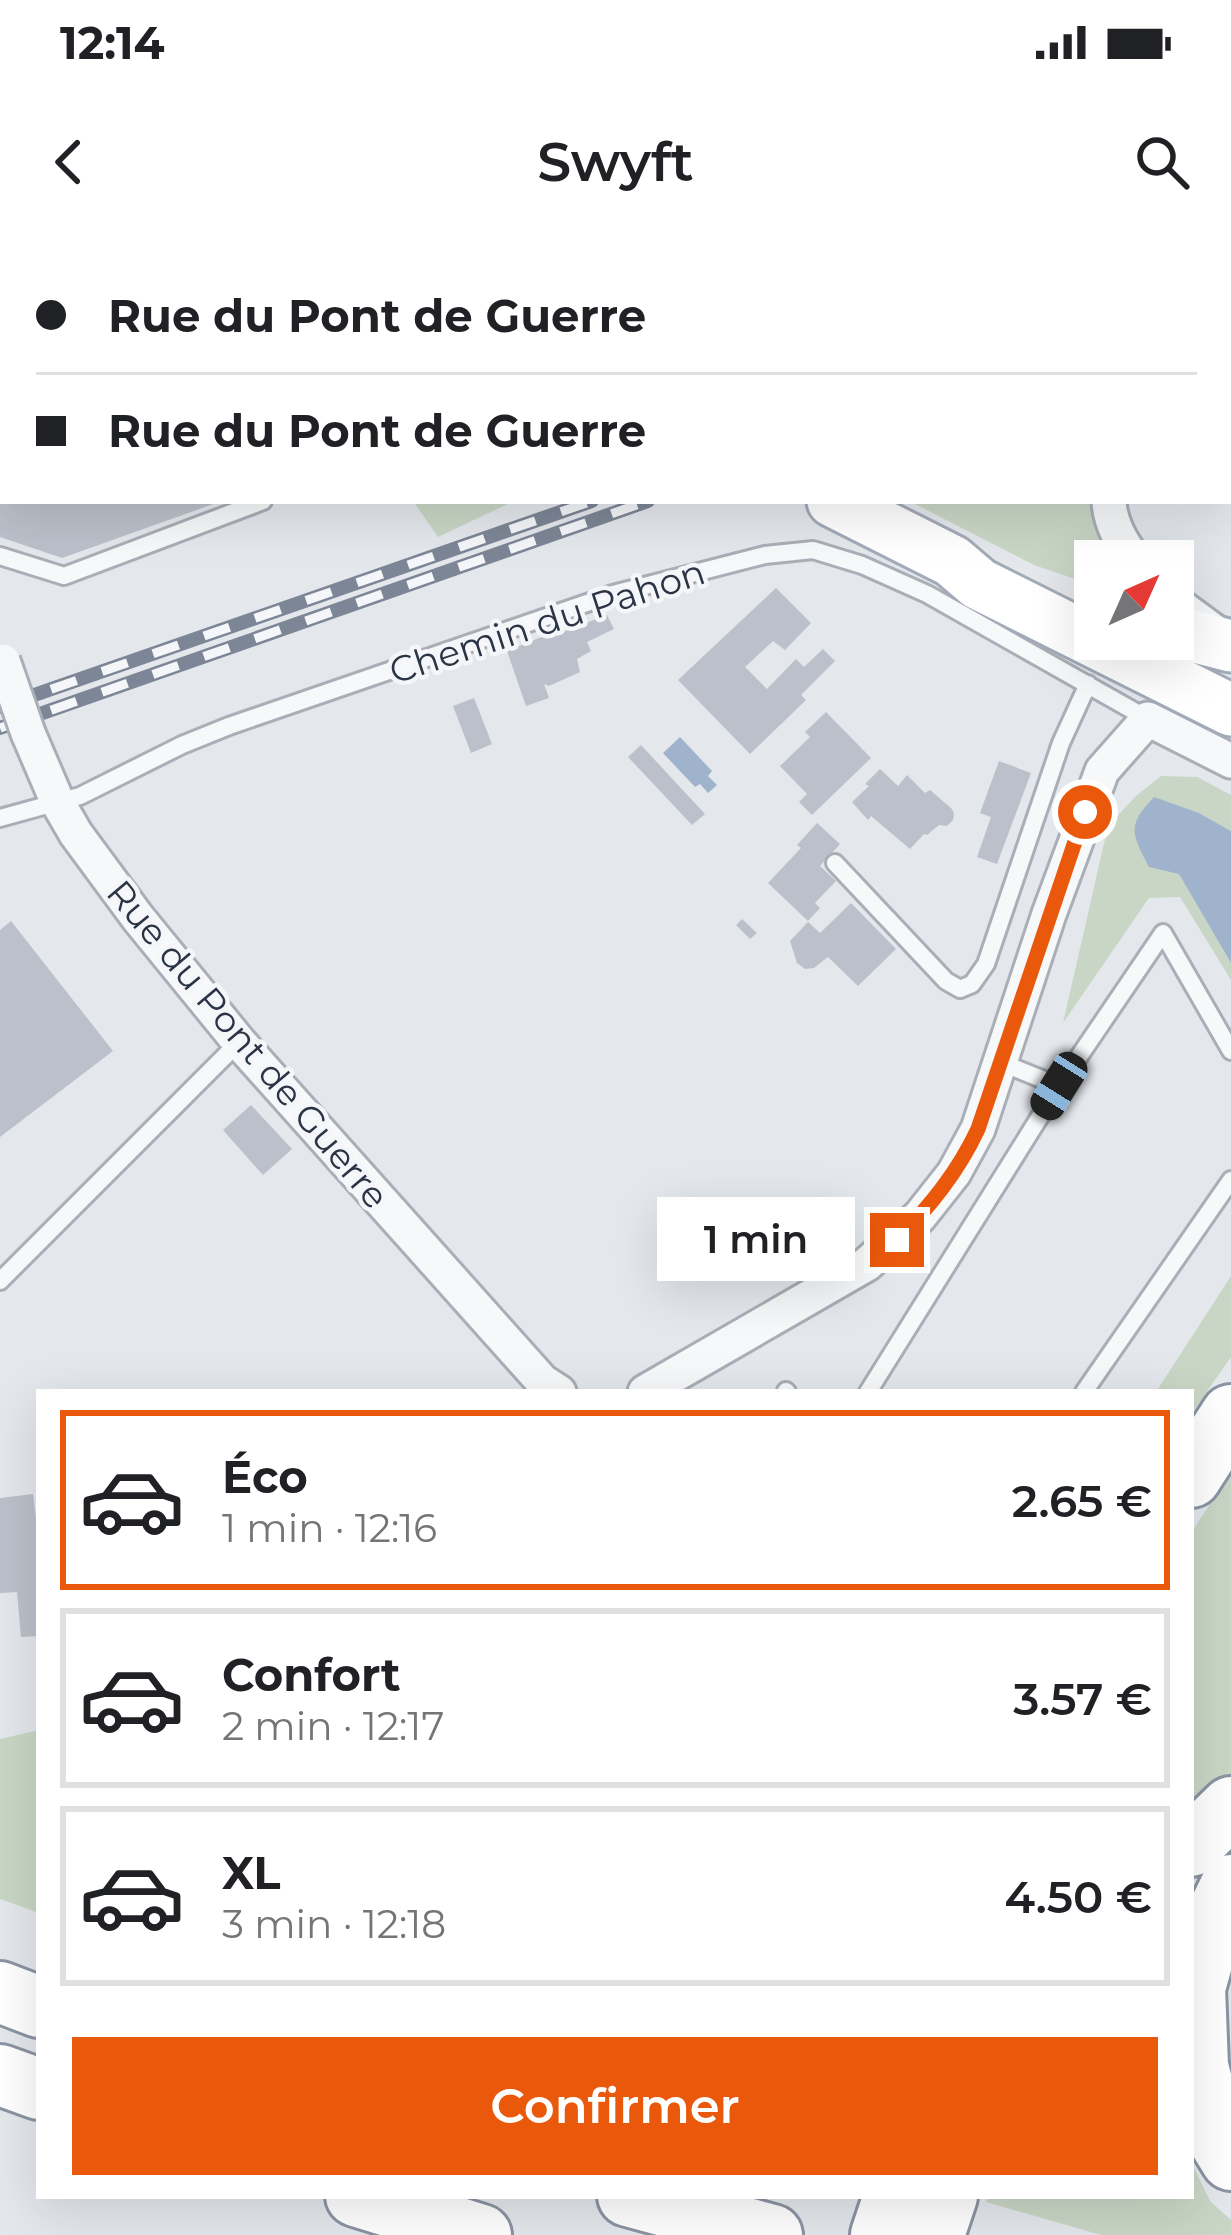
<!DOCTYPE html>
<html lang="fr">
<meta charset="utf-8">
<style>
:root{--surface:#fff;--page:#f2f2f2;--text:#202124;--muted:#757577;--line:#e0e0e0;--accent:#ea580c}
body{margin:0;font-family:Montserrat,sans-serif;background:var(--page);color:var(--text);height:100vh;display:flex;flex-direction:column;font-size:45px;white-space:nowrap}
*{box-sizing:border-box;margin:0}
p{font-size:39px;color:var(--muted)}
.icon{flex:none;width:66px;height:66px;fill:none;stroke:currentColor;stroke-width:2;stroke-linecap:round;stroke-linejoin:round}
.map{position:relative;flex:1;overflow:hidden}
.drawer{position:absolute;left:36px;top:1149px;width:1158px;height:810px;display:flex;flex-direction:column;background:var(--surface);border-radius:0px;box-shadow:0 12px 48px #0002}
.drawer>*{flex:none}
.guide{position:absolute;left:0px;top:0px;width:1233px;height:264px;box-shadow:0 12px 48px #0002;display:grid;align-content:center;height:264px;padding:0 36px;background:var(--surface)}
.needle{width:78px;rotate:45deg}
.controls{position:absolute;left:1074px;top:300px;display:grid;gap:24px}
.controls a{display:grid;place-items:center;width:120px;height:120px;border-radius:0px;background:var(--surface);box-shadow:0 12px 48px #0002;font-size:60px}
.end{position:absolute;width:54px;height:54px;margin:-27px;border:15px solid #ea580c;background:#fff;box-shadow:0 0 0 6px #fff}
.from{border-radius:50%}
.bubble{position:absolute;height:84px;border-radius:0px;background:var(--surface);box-shadow:0 12px 48px #0002;font-size:39px;font-weight:600;line-height:84px;text-align:center}
.car{position:absolute;width:36px;height:72px;margin:-36px -18px;border-radius:15px;box-shadow:0 0 9px 3px #0007;background:linear-gradient(#222 24%,#8ab4d8 0 40%,#222 0 76%,#8ab4d8 0 86%,#222 0)}
.guide b{display:flex;align-items:center;gap:42px;height:114px;font-size:45px}
.guide b+b{border-top:3px solid var(--line)}
.guide i{width:30px;height:30px;background:var(--text)}
ul{padding:21px 0 0;list-style:none}
li{display:flex;align-items:center;gap:36px;height:180px;margin:0 24px 18px;padding:0 12px;border:6px solid var(--line);border-radius:0px}
li div{flex:1}
li b{display:block;font-size:45px}
li em{font-style:normal;font-weight:600}
li.active{border-color:var(--accent)}
li>.icon{width:108px;height:108px;stroke-width:1.5}
.button{display:flex;gap:24px;margin-top:auto;padding:24px 36px}
.button a{flex:1;height:138px;border-radius:0px;background:var(--accent);color:#fff;font-size:48px;font-weight:600;line-height:138px;text-align:center}
.status{display:flex;justify-content:space-between;align-items:center;height:84px;padding:0 60px;background:var(--surface);direction:ltr}
.status svg{height:33px;fill:currentColor}
header{display:flex;justify-content:space-between;align-items:center;height:156px;padding:0 36px;background:var(--surface);font-size:54px;font-weight:600}
.map>svg:first-child{display:block}
.green{fill:#c9d6c5}
.water{fill:#9fb4cc}
.building{fill:#bbc0ca}
.lines{fill:none;stroke-linecap:round;stroke-linejoin:round}
.service-casing{stroke:#a9aeb7;stroke-width:22}
.minor-casing{stroke:#a9aeb7;stroke-width:39}
.primary-casing{stroke:#a3abb8;stroke-width:57}
.motorway-casing{stroke:#8b94a3;stroke-width:66}
.path{stroke:#c2c5cb;stroke-width:6;stroke-dasharray:9 9;stroke-linecap:butt}
.service{stroke:#f7f8fa;stroke-width:16}
.minor{stroke:#f7f8fa;stroke-width:33}
.primary{stroke:#fff;stroke-width:51}
.motorway{stroke:#fff;stroke-width:60}
.rail-casing{stroke:#7d8696;stroke-width:14}
.rail{stroke:#f4f6f9;stroke-width:9;stroke-dasharray:27;stroke-linecap:butt}
.minor-bridge-casing{stroke:#a9aeb7;stroke-width:39;stroke-linecap:butt}
.minor-bridge{stroke:#f7f8fa;stroke-width:33}
.route{stroke:#ea580c;stroke-width:15}
.labels{text-anchor:middle;dominant-baseline:central;stroke-width:9;stroke-linejoin:round;paint-order:stroke}
.street-label{font-size:36px;fill:#2b3445;stroke:#f4f6f9}
</style>
<div class="status"><b>12:14</b><svg viewBox="0 0 49 12"><path d="M0 12V9h3v3zM5 12V6h3v6zM10 12V3h3v9zM15 12V0h3v12zM26 1h20v11H26zM47 4h2v5h-2z"/></svg></div>
<header><svg class="icon" aria-label="back" viewBox="0 0 24 24"><path d="M15 5l-7 7 7 7"/></svg>Swyft<svg class="icon" aria-label="search" viewBox="0 0 24 24"><circle cx="10" cy="10" r="6"/><path d="M15 15l6 6"/></svg></header>
<div class="map">
<svg width="1231" height="1995" viewBox="0 0 1231 1995">
<rect width="100%" height="100%" fill="#e4e7ec"/>
<path class="green" d="M413,261H514L438,297Z
M909,261H1095L1121,321H1095V346L1034,325Z
M1161,536L1197,537L1231,555V591L1199,573L1179,633L1231,723V740L1180,657L1149,658L1063,783L1108,586L1136,556Z
M1231,1036V1117L1191,1174V1152H1156Z
M1231,1232V1537L1222,1552L1191,1580V1293Z
M39,1490V1673L0,1659V1499Z
M1191,1922L1210,1961L1231,1980V1995H1101L986,1962L989,1956H1191Z"/>
<path class="water" d="M680,497L712,531L708,536L717,545L708,553L700,544L695,547L663,513Z
M1154,557L1199,573L1231,591V723L1179,634L1149,627C1132,594 1126,586 1154,557Z"/>
<path class="building" d="M0,261H219V262L62,318L0,297Z
M776,348L811,383L785,410L773,401L745,427L767,449L796,419L804,427L823,409L835,421L801,455L806,460L750,514L678,440Z
M607,375L614,389L587,402L591,411L577,419L580,432L549,446L544,444L549,458L526,466L507,411L559,390L560,393Z
M474,458L492,504L471,513L453,466Z
M826,472L871,518L812,575L799,562L807,554L780,526L810,497L805,492Z
M641,505L705,574L692,585L628,517Z
M999,521L1031,533L997,624L977,617L991,577L980,573Z
M880,529L898,546L907,535L925,553L930,550L952,569L954,574L953,580L947,586L939,585L927,595L924,594L910,609L871,576L868,580L852,562L869,546L865,544Z
M817,583L840,604L820,626L836,641L815,663L820,668L808,681L768,643L801,608L797,605Z
M851,663L896,709L858,746L828,717L814,728L805,729L797,723L790,701L808,682L820,693Z
M742,679L757,693L750,699L736,685Z
M11,681L113,811L0,897V690Z
M251,865L292,909L263,935L223,890Z
M33,1254L39,1304V1396L21,1397L17,1352L0,1353V1258Z"/>
<g class="lines">
<g class="service-casing">
<path id="service" d="M0,74L3,75
M1230,172L1231,175
M0,316L64,336L263,261
M0,578L80,556L182,505L229,486L613,354L765,315L813,310L862,325L927,354L1148,479
M835,623L946,741L960,749L972,744L986,724L1061,503L1088,444
M1002,823L1059,846
M0,1041L239,802
M786,1151L787,1152
M868,1152L1059,846L1163,693L1231,811
M1084,1152L1231,940"/>
</g>
<g class="minor-casing">
<path id="minor" d="M1230,144H1231
M1109,261C1110,284 1122,303 1135,321
M1173,361L1215,392
M28,493L58,563L76,594L138,678L239,802L542,1141L559,1152
M645,1152L867,1024L920,976L954,933L978,889L1049,674L1102,531L1148,479L1231,521"/>
</g>
<g class="primary-casing">
<path id="primary" d="M197,0L210,3
M833,261L952,321L979,344L1231,470
M1173,391L1231,406"/>
</g>
<g class="motorway-casing">
<path id="motorway" d="M1191,1237L1231,1175
M1191,1606L1231,1567
M1231,1645L1214,1680L1195,1748L1198,1826L1215,1894L1231,1920
M0,1752L39,1767
M0,1835L39,1849
M356,1956L481,1995
M628,1956L772,1995
M881,1995L894,1956
M934,1995L947,1956"/>
</g>
<path class="path" d="M962,3V0"/>
<use href="#service" class="service"/>
<use href="#minor" class="minor"/>
<use href="#primary" class="primary"/>
<use href="#motorway" class="motorway"/>
<g class="rail-casing">
<path id="rail" d="M1230,37H1231
M1230,58H1231
M0,467L592,261
M0,488L648,261"/>
</g>
<use href="#rail" class="rail"/>
<g class="minor-bridge-casing">
<path id="minor-bridge" d="M3,421L28,493"/>
</g>
<use href="#minor-bridge" class="minor-bridge"/>
</g>
<g class="lines">
<path class="route" d="M897,1000C930,966 958,932 978,889L1085,572"/>
</g>
<g class="labels">
<g class="street-label">
<text transform="translate(547 381) rotate(-18)">Chemin du Pahon</text>
<text transform="translate(248 804) rotate(50)">Rue du Pont de Guerre</text>
</g>
</g>
</svg>
<div class="controls">
<a><svg class="needle" viewBox="-14 -14 28 28"><path d="M0-13l5 13h-10z" fill="#e53935"/><path d="M0 13l5-13h-10z" fill="#757577"/></svg></a>
</div>
<i class="end from" style="left:1085px;top:572px"></i>
<i class="end" style="left:897px;top:1000px"></i>
<div class="bubble" style="left:657px;top:957px;width:198px">1 min</div>
<i class="car" style="left:1059px;top:846px;rotate:212deg"></i>
<div class="guide">
<b><i class="from"></i>Rue du Pont de Guerre</b>
<b><i></i>Rue du Pont de Guerre</b>
</div>
<section class="drawer">
<ul>
<li class="active"><svg class="icon" aria-label="car" viewBox="0 0 24 24"><path d="M5 17H2v-5l4-1 3-4h7l3 4 3 1v5h-3M9 17h6M6 11h13"/><circle cx="7" cy="17" r="2"/><circle cx="17" cy="17" r="2"/></svg><div><b>Éco</b><p>1 min · 12:16</p></div><em>2.65 €</em></li>
<li><svg class="icon" aria-label="car" viewBox="0 0 24 24"><path d="M5 17H2v-5l4-1 3-4h7l3 4 3 1v5h-3M9 17h6M6 11h13"/><circle cx="7" cy="17" r="2"/><circle cx="17" cy="17" r="2"/></svg><div><b>Confort</b><p>2 min · 12:17</p></div><em>3.57 €</em></li>
<li><svg class="icon" aria-label="car" viewBox="0 0 24 24"><path d="M5 17H2v-5l4-1 3-4h7l3 4 3 1v5h-3M9 17h6M6 11h13"/><circle cx="7" cy="17" r="2"/><circle cx="17" cy="17" r="2"/></svg><div><b>XL</b><p>3 min · 12:18</p></div><em>4.50 €</em></li>
</ul>
<div class="button"><a>Confirmer</a></div>
</section>
</div>
